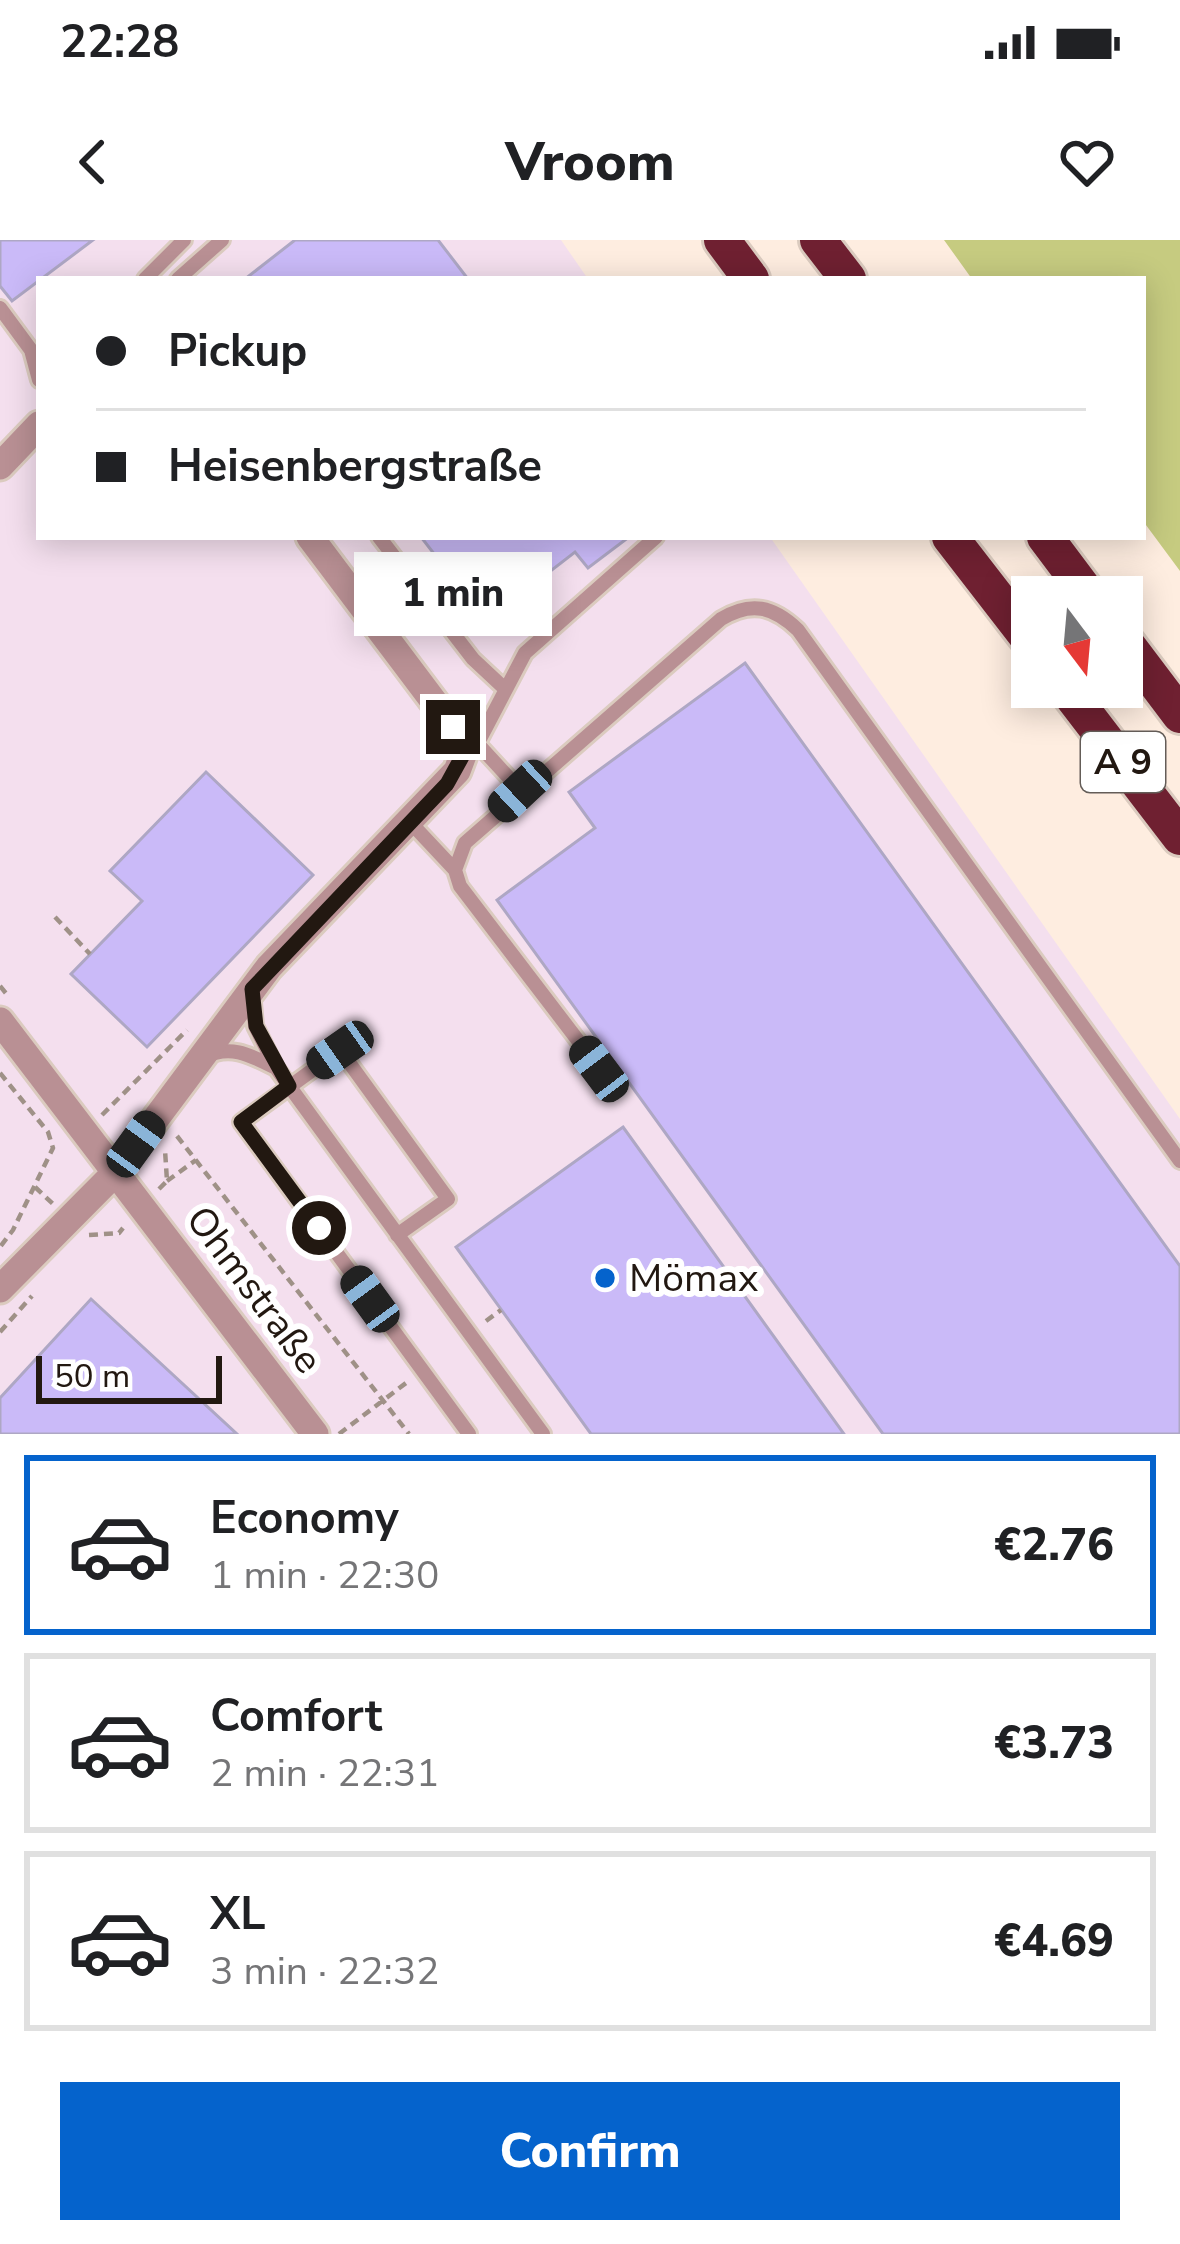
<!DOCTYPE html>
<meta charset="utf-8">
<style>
:root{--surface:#fff;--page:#f2f2f2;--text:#202124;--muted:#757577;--line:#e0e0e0;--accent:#0563cc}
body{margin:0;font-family:"Nunito Sans",sans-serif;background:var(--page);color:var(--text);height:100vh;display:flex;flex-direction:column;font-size:45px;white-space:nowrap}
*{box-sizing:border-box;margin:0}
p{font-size:39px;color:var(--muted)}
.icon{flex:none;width:66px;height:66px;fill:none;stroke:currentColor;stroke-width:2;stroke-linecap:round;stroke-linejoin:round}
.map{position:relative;height:1194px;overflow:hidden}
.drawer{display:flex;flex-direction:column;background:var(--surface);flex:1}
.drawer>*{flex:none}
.top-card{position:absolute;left:36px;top:36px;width:1110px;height:264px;border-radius:0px;box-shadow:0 6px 30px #0003;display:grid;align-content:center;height:264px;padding:0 60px;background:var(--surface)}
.needle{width:78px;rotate:164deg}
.controls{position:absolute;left:1011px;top:336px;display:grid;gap:24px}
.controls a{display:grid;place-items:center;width:132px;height:132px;border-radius:0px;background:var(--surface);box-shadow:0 6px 30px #0003;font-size:60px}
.scale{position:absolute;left:36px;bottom:30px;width:186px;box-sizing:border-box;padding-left:12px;border:6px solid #221811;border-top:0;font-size:33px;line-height:42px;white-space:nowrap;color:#221811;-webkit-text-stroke:9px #fff;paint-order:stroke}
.end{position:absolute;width:54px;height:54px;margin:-27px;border:15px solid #221811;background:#fff;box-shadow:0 0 0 6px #fff}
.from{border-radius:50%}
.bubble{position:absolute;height:84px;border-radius:0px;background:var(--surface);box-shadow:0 6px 30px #0003;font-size:39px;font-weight:800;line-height:84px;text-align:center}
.car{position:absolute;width:36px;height:72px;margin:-36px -18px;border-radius:15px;box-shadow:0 0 9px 3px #0007;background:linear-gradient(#222 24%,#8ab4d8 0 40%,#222 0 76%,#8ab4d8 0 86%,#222 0)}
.top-card b{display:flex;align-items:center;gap:42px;height:114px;font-size:45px}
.top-card b+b{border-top:3px solid var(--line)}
.top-card i{width:30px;height:30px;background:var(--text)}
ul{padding:21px 0 0;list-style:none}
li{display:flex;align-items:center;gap:36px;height:180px;margin:0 24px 18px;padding:0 36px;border:6px solid var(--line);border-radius:0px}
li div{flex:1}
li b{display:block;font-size:45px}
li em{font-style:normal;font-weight:800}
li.on{border-color:var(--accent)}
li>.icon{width:108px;height:108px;stroke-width:1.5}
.primary-button{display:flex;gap:24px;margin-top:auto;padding:24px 60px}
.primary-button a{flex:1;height:138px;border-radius:0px;background:var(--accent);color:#fff;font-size:48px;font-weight:800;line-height:138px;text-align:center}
.status{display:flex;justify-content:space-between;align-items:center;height:84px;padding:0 60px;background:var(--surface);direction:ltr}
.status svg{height:33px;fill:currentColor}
header{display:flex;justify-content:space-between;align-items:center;height:156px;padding:0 60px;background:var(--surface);font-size:54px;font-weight:800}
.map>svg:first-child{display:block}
.commercial{fill:#f4dfee}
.green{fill:#c6cb80}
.building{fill:#cabaf8;stroke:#aea7c4;stroke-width:3}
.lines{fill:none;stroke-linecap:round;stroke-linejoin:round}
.service-casing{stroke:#dbcbbf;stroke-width:20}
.minor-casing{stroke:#dbcbbf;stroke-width:33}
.motorway-casing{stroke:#dbcbbf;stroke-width:42}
.path{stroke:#9f9187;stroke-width:4.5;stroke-dasharray:9 6;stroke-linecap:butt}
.service{stroke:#b99094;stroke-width:14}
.minor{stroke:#b99094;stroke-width:27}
.motorway{stroke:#6f2031;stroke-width:36}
.route{stroke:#221811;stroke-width:15}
.poi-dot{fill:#0563cc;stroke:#fff;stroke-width:4.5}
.labels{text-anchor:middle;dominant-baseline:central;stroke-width:12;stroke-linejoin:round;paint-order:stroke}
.shield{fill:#fff;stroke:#645d58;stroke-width:3}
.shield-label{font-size:36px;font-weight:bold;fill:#221811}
.poi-label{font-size:39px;fill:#221811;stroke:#fff;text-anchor:start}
.street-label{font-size:39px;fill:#221811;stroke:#fff}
</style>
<div class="status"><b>22:28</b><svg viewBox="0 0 49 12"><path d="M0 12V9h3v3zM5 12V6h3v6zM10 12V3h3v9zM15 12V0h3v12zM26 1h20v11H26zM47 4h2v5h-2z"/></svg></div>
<header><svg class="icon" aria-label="back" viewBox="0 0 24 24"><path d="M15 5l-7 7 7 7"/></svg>Vroom<svg class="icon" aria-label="heart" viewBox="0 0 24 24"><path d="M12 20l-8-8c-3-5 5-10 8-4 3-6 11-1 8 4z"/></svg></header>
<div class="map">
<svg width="1180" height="1194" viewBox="0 0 1180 1194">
<rect width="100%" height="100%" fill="#feede0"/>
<path class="commercial" d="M0,0H561L588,39H39V297H770L1180,879V1194H0Z"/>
<path class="green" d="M944,0H1180V331L1143,281V39H972Z"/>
<path class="building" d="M0,0H93L12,61L0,46Z
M295,0H438L468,39H245Z
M421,297H629L588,328L575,312L486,381Z
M745,423L1180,1026V1194H883L497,660L595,588L569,552Z
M206,532L313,635L147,807L71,734L142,661L110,631Z
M623,887L844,1194H591L456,1007Z
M91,1059L237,1194H0V1158Z"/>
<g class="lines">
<g class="service-casing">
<path id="service" d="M145,39L184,0
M178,39L222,0
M0,68L31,110L39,140
M379,297L473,419L504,448
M476,502L521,551
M463,515L481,497L525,413L656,297
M410,582L455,630
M252,751L255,786L276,828L543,1194
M205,817C230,804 250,815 274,827
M599,828L460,646L455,630L465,603L721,379C751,361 773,366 798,390L1180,921
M397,995L448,959L340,810L241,882L469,1194"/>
</g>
<g class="minor-casing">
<path id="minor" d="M0,226L39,185
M0,781L315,1194
M0,1049L116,932L269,727L457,531L463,515L453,487L310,297"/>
</g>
<g class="motorway-casing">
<path id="motorway" d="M722,0L751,39
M818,0L848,39
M950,297L1032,403
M1045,297L1090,357
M1122,398L1180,475
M1065,447L1180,597"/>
</g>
<path class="path" d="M55,677L90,714
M0,746L9,757
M0,833L48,892L53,908L13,990L0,1007
M102,875L187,790
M177,896L409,1194
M167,941L196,920
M35,947L53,964
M159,949L167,941L165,910
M89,995L119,993L123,988
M486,1081L501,1070
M0,1092L32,1056
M339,1194L406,1143"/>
<use href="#service" class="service"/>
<use href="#minor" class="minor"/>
<use href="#motorway" class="motorway"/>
</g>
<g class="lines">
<path class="route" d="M319,988L241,882L289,846L256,786L252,749L447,544L463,515L453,487"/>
</g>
<circle class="poi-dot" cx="605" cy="1038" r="12"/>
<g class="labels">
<rect class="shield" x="1081" y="492" width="84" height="60" rx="9"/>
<g class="shield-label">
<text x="1123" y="522">A 9</text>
</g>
<g class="poi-label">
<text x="629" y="1038">Mömax</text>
</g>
<g class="street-label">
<text transform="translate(254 1050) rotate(53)">Ohmstraße</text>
</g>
</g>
</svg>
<div class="controls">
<a><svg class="needle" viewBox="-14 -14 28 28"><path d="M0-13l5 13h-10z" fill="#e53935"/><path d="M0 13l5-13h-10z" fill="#757577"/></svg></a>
</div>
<div class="scale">50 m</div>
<i class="end from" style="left:319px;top:988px"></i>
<i class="end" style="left:453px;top:487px"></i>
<div class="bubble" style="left:354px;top:312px;width:198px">1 min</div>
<i class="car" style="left:520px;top:551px;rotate:227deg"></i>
<i class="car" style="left:340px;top:810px;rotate:235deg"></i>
<i class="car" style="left:599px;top:829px;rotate:323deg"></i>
<i class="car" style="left:136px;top:904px;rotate:36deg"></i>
<i class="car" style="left:370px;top:1059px;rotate:324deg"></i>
<div class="top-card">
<b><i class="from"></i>Pickup</b>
<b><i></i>Heisenbergstraße</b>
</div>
</div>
<section class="drawer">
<ul>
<li class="on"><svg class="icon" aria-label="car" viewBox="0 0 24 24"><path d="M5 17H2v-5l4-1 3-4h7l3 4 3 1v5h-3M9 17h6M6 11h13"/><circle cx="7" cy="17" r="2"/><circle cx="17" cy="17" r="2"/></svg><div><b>Economy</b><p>1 min · 22:30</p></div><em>€2.76</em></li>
<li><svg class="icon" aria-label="car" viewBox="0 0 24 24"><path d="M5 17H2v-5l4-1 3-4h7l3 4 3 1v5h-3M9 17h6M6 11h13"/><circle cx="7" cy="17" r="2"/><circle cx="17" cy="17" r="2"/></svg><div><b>Comfort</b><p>2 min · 22:31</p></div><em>€3.73</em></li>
<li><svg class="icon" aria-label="car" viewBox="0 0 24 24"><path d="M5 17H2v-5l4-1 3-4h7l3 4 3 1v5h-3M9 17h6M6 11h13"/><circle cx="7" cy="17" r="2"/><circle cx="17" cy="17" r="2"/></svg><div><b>XL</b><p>3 min · 22:32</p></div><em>€4.69</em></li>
</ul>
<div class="primary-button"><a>Confirm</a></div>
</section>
